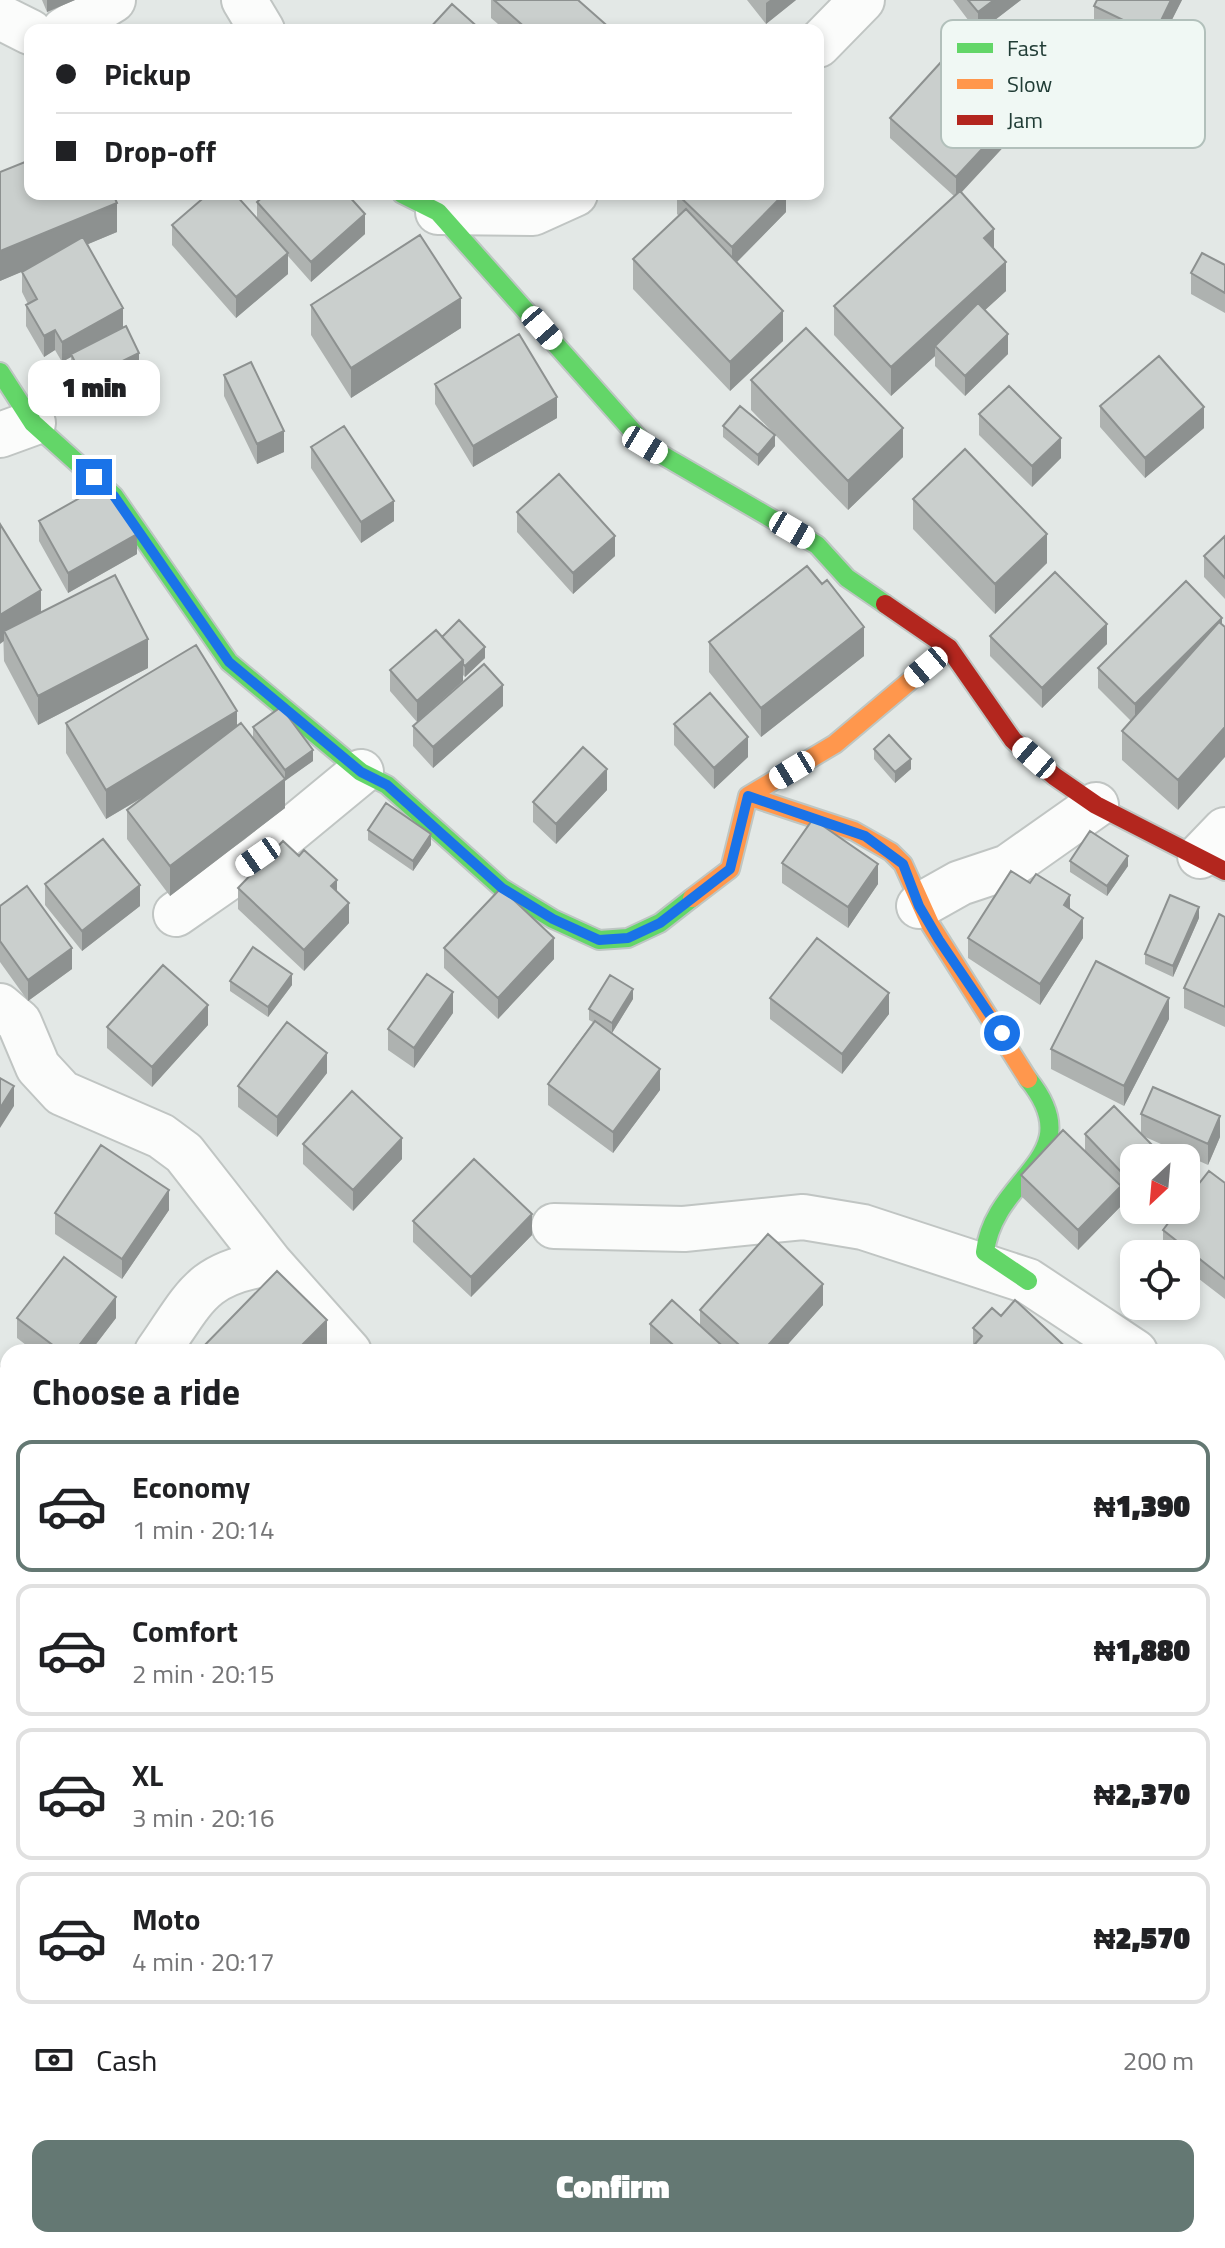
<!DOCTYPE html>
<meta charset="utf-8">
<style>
:root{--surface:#fff;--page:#f2f2f2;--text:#202124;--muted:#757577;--line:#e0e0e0;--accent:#647873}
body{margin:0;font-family:"Titillium Web",sans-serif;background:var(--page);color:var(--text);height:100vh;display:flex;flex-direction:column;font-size:30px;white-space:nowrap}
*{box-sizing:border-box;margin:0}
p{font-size:26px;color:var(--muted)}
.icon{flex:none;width:44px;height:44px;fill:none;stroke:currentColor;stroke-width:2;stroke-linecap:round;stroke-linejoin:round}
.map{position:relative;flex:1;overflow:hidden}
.panel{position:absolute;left:0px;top:1344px;width:1226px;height:904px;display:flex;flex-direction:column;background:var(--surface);border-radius:24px 24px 0 0;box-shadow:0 4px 12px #0003}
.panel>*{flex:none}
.banner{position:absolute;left:24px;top:24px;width:800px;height:176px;border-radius:16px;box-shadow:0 4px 12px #0003;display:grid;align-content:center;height:176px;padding:0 32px;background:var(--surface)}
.needle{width:52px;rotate:206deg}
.buttons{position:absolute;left:1120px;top:1144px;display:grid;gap:16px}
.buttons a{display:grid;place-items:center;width:80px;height:80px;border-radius:16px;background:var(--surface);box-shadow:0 4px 12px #0003;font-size:40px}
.end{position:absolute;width:36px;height:36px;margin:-18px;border:10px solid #1a73e8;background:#fff;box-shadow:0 0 0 4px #fff}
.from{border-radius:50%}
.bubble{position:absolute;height:56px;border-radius:16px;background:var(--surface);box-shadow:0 4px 12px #0003;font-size:26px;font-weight:800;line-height:56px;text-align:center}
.car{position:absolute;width:24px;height:48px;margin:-24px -12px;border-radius:10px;box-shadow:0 0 6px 2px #0007;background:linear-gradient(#fff 24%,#345 0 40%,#fff 0 76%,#345 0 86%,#fff 0)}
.banner b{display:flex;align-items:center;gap:28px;height:76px;font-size:30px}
.banner b+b{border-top:2px solid var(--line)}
.banner i{width:20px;height:20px;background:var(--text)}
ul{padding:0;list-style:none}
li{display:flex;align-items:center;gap:24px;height:132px;margin:0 16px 12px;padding:0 16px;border:4px solid var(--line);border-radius:16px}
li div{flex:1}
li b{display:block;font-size:30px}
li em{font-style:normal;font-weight:800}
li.current{border-color:var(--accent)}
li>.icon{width:72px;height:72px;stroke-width:1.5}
h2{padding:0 32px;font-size:36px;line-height:96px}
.pay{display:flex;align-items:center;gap:20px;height:88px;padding:0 32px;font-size:30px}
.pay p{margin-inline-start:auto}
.action{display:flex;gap:16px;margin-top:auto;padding:16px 32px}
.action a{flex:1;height:92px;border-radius:16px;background:var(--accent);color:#fff;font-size:32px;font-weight:800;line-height:92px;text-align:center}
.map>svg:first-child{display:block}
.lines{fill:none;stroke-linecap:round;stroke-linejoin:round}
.street-casing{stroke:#c0c5c3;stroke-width:48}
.fast-casing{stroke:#bec6c3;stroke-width:22}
.slow-casing{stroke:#bec6c3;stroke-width:22}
.jam-casing{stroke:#bec6c3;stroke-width:22}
.street{stroke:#fbfcfb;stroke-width:44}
.fast{stroke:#63d668;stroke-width:18}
.slow{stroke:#ff974d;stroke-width:18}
.jam{stroke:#b3261e;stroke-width:18}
.wall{fill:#aeb2b0}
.shaded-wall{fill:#8d9190}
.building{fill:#cacfcd;stroke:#8d9190;stroke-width:2}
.route{stroke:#1a73e8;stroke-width:10}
.key{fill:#f0f8f4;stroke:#b2c0bb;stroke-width:2}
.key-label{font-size:22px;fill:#203c35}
</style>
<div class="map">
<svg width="1225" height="2248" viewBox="0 0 1225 2248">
<rect width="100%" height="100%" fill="#e3e8e6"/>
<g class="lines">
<g class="street-casing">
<path id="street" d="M244,0L262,30
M0,17L30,32
M64,30L113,0
M818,45L862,0
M438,212L533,213L575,194
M0,435L33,423
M1200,856L1225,830
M919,906L960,883L1008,867L1096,805
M176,914L258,857L361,772
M0,1006L19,1022L38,1067L62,1093L161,1136L184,1153L270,1263L349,1352
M554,1226L684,1229L803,1217L863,1227L1028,1281L1135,1352
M157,1352C195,1298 200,1273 270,1263
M1218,1407L1225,1411
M1218,1876L1225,1871
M626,2240L630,2248
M746,2248L757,2240"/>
</g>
<g class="fast-casing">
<path id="fast" d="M402,194L438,212L645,445L817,545L847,578L885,604
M0,372L33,423L114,496L229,662L361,772L387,785L502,888L553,919L599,940L628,938L660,923L692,898
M1028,1281L985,1252C994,1175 1092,1158 1028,1079"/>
</g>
<g class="slow-casing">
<path id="slow" d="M748,796L854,831L891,852L903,864L930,924L1028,1079
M692,898L730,869L748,796L835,744L949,648"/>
</g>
<g class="jam-casing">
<path id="jam" d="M885,604L949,648L1013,740L1054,776L1096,805L1225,871"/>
</g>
<use href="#street" class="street"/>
<use href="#fast" class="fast"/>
<use href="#slow" class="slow"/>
<use href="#jam" class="jam"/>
</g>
<path class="wall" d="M42,0H75L47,12Z
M491,0H578L612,30H505L491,18Z
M747,0H796L766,24Z
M953,0H1021L978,33Z
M1097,0H1182L1154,55L1094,26V6Z
M890,118L1009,141L961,193L994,249L1006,291L985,310L1008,354L965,396L935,366V356L891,396L834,335V306L954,196L890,138Z
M0,172L117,232L88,244L139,363L84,390L71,365V357L62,362L55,350L44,357L26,326V305L28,304L22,292V272L25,270L0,281Z
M677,194H786V212L737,262L783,341L730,391L633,289V259L679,216L677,214Z
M257,202L365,234L311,282L288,256V274L236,318L172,245V225L257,219Z
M1225,265V313L1191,294V273Z
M311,305L461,328L351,398L311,335Z
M224,375L284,452L257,464L224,396Z
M751,380L903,457L848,510L751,410Z
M435,384L557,418L473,467L435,404Z
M1100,406L1204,428L1145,478L1100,427Z
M979,414L1061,458L1032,487L979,435Z
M723,426L775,446L758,466L723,437Z
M311,447L394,521L361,543L311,468Z
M913,499L1047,563L995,614L913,529Z
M517,512L615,556L573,594L517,532Z
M39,521L137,554L68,593L39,541Z
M0,524L41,613L148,668L38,725L4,661Z
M1225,536V599L1204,577V556Z
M1186,581L1178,810L1122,760V731L1131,721L1098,688V668Z
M990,636L1107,644L1042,708L990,656Z
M442,637L485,658L465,677L463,675V681L417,722L390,691V670Z
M709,642L864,656L761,737L709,672Z
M503,706L433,768L413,746V726Z
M66,723L237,726L253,738V727L313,761L285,780V808L170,896L127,839V810L147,795L106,819L66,753Z
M674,724L748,757L714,789L674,745Z
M874,749L911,769L895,783L874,759Z
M607,790L556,844L533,822V802Z
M368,830L431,845L413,871L368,840Z
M1070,861L1128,866L1107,896L1070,872Z
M782,863L878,884L848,928L782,883Z
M45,884L140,906L82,951L45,905Z
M238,888L337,891L349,923L304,971L238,909Z
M0,906L72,969L28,1001L0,962Z
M1070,909L1083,938L1040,1005L968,958V938Z
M1225,917V1027L1184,1008V988Z
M1199,918L1173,977L1145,964V954Z
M444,948L554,959L498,1019L444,968Z
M230,981L292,985L268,1017L230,991Z
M770,998L889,1014L842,1074L770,1019Z
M633,999L612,1033L660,1090L613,1153L548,1105V1084L593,1022L589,1020V1009Z
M453,1013L414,1068L388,1050V1029Z
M1169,1019L1124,1106L1051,1069V1049Z
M208,1025L152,1087L107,1048V1027Z
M327,1073L277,1137L238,1107V1086Z
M1141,1114L1220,1137L1208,1165L1143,1136L1156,1158H1134V1190L1126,1198L1121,1192V1206L1078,1250L1021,1196V1175L1085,1151V1134H1141Z
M303,1144L402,1159L353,1211L303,1164Z
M1225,1183V1299L1186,1269V1254H1167L1163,1251V1230Z
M169,1210L122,1279L55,1234V1213Z
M413,1221L532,1235L471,1297L413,1242Z
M823,1305L781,1352H659L650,1344V1324L700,1326V1310Z
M1001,1316L973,1346V1328Z
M17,1318H116L90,1352H35L17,1338Z
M8,1367V1482L0,1477V1368Z
M1225,1572V1595L1224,1594V1574Z
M1225,1617V1646L1221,1641V1621Z
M8,1701V1734L6,1732V1703Z
M1225,2116V2189L1218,2178V2121Z
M956,2240H1036L1030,2248H967Z"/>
<path class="shaded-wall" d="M47,0H75L47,12Z
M770,0H796L766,24V3Z
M994,0H1021L978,33V12Z
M1171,0H1182L1154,55V35Z
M1009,120V141L956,198V177Z
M784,194H786V212L732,267V247Z
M117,203V232L0,281V251Z
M365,214V234L311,282V262Z
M994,229V258L984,238Z
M288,253V274L236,318V297Z
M1006,262V291L940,351L935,346V356L891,396V367Z
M461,298V328L351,398V368Z
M123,308V328L71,354V357L62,362V342Z
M783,311V341L730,391V362Z
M55,330V350L44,357V336Z
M1008,334V354L965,396V376Z
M139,353V363L84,390V380Z
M557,397V418L473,467V446Z
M1204,407V428L1145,478V458Z
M903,428V457L848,510V481Z
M284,431V452L257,464V444Z
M775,435V446L758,466V455Z
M1061,438V458L1032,487V466Z
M394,501V521L361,543V522Z
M137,534V554L68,593V573Z
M1047,534V563L995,614V584Z
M615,536V556L573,594V573Z
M41,590V619L4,631V641L0,644V615Z
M1222,618V638L1135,725V704Z
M1107,624V644L1042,708V688Z
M864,627V656L761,737V708Z
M148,639V668L38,725V696Z
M485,647V658L465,677V666Z
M463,660V681L417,722V701Z
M503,685V706L433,768V747Z
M237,711V741L106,819V790Z
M1225,727V757L1178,810V780Z
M748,737V757L714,789V768Z
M313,750V761L285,781V770Z
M911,759V769L895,783V772Z
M607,769V790L556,844V824Z
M285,779V808L170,896V866Z
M431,834V845L413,871V861Z
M1128,856V866L1107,896V886Z
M878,864V884L848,928V907Z
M337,880V901L331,886Z
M140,885V906L82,951V931Z
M1070,895V916L1064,905Z
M349,903V923L304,971V950Z
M1199,907V918L1173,977V966Z
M1083,918V938L1040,1005V984Z
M554,938V959L498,1019V998Z
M72,948V969L28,1001V980Z
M292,974V985L268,1017V1007Z
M633,989V999L612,1033V1023Z
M453,992V1013L414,1068V1048Z
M889,993V1014L842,1074V1054Z
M1169,998V1019L1124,1106V1086Z
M208,1005V1025L152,1087V1067Z
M327,1053V1073L277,1137V1117Z
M660,1069V1090L613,1153V1132Z
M14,1086V1106L0,1128V1108Z
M1220,1116V1137L1208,1165V1144Z
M402,1138V1159L353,1211V1190Z
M1156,1149V1158H1147Z
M1134,1170V1190L1126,1198V1177Z
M1121,1186V1206L1078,1250V1230Z
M169,1190V1210L122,1279V1259Z
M532,1214V1235L471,1297V1277Z
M823,1284V1305L781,1352H762Z
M116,1297V1318L90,1352H74Z
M327,1320V1349L324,1352H295Z
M1225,1782V1802L1218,1808V1787Z
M8,2141V2170L0,2179V2149Z
M49,2240H78L71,2248H42Z
M1021,2240H1036L1030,2248H1015Z"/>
<path class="building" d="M494,0H578L612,30H528Z
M968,0H994L978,12Z
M1097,0H1171L1154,35L1094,6Z
M452,4L481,30H428Z
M942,61L1009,120L956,177L890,118Z
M30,160V194H113L117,203L0,251V172Z
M960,191L994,229L984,238L1006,262L891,367L834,306Z
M208,194H235L288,253L236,297L172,225Z
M266,194H347L365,214L311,262L257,202Z
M677,194H784L732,247Z
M686,209L783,311L730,362L633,259Z
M420,235L461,298L351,368L311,305Z
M83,237L123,308L62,342L55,330L44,336L26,305L37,299L22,272Z
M1202,253L1225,265V293L1191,273Z
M978,303L1008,334L965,376L935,346Z
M126,326L139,353L84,380L71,354Z
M806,328L903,428L848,481L751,380Z
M519,334L557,397L473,446L435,384Z
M1159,356L1204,407L1145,458L1100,406Z
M251,362L284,431L257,444L224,375Z
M1009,386L1061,438L1032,466L979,414Z
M740,406L775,435L758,455L723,426Z
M344,426L394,501L361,522L311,447Z
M965,449L1047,534L995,584L913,499Z
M559,474L615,536L573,573L517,512Z
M108,482L137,534L68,573L39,521Z
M0,524L41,590L0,615Z
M1225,536V578L1204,556Z
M807,566L822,584L827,580L864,627L761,708L709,642Z
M1055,572L1107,624L1042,688L990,636Z
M115,575L148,639L38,696L4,631Z
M1186,581L1222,618L1135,704L1098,668Z
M459,620L485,647L465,666L463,664V660L442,637Z
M1219,622L1225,627V727L1178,780L1122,731Z
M436,630L463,660L417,701L390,670Z
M196,645L237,711L106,790L66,723Z
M484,664L503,685L433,747L413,726Z
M710,693L748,737L714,768L674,724Z
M281,707L313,750L285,770L253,727Z
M241,723L285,779L170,866L127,810Z
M889,735L911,759L895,772L874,749Z
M583,747L607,769L556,824L533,802Z
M386,803L431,834L413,861L368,830Z
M813,819L878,864L848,907L782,863Z
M1090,831L1128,856L1107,886L1070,861Z
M103,839L140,885L82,931L45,884Z
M283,841L299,856L304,850L337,880L331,886L349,903L304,950L238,888Z
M1011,871L1030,883L1036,874L1070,895L1064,905L1083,918L1040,984L968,938Z
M27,886L72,948L28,980L0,941V906Z
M501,888L554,938L498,998L444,948Z
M1170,895L1199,907L1173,966L1145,954Z
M1219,914L1225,917V1007L1184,988Z
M817,938L889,993L842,1054L770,998Z
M253,947L292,974L268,1007L230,981Z
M1096,961L1169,998L1124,1086L1051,1049Z
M163,965L208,1005L152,1067L107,1027Z
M427,974L453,992L414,1048L388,1029Z
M610,975L633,989L612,1023L589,1009Z
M595,1021L660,1069L613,1132L548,1084Z
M287,1022L327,1053L277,1117L238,1086Z
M0,1078L14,1086L0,1108Z
M1153,1087L1220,1116L1208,1144L1141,1114Z
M352,1091L402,1138L353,1190L303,1144Z
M1114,1106L1156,1149L1147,1158H1134V1170L1126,1177L1085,1134Z
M1063,1130L1121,1186L1078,1230L1021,1175Z
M101,1145L169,1190L122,1259L55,1213Z
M474,1159L532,1214L471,1277L413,1221Z
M1209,1171L1225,1183V1279L1163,1230L1178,1210H1186V1200Z
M768,1234L823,1284L762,1352H747L700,1310Z
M64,1257L116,1297L74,1352H62L17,1318Z
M277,1271L327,1320L295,1352H198Z
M672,1300L729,1352H681L650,1324Z
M1015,1300L1071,1352H968L982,1336L973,1328L992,1308L1001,1316Z
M3,1364L8,1367V1414L0,1409V1368Z
M0,1415L8,1420V1462L0,1457Z
M1225,1740V1782L1218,1787V1746Z
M8,1995V2141L0,2149V2003Z
M1225,2116V2168L1218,2158V2121Z
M8,2169V2240H49L42,2248H6L0,2243V2177Z
M1225,2210V2248H1197L1194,2245L1198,2240H1218V2218Z
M192,2240H198L204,2248H180Z
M263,2240H386L391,2248H251Z
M816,2240H842L848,2247L807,2248Z
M855,2240H937L945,2248H847Z
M984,2240H1021L1015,2248H995Z
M1163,2240H1166L1176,2248H1156Z"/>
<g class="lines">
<path class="route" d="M94,477L114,496L229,662L361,772L387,785L502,888L553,919L599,940L628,938L660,923L730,869L748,796L865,836L903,864L919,906L939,940L1002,1033"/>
</g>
<rect x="941" y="20" width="264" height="128" rx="12" class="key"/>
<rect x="957" y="43" width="36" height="10" fill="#63d668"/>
<rect x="957" y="79" width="36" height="10" fill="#ff974d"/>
<rect x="957" y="115" width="36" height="10" fill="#b3261e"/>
<g class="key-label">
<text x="1007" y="56">Fast</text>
<text x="1007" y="92">Slow</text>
<text x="1007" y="128">Jam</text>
</g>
</svg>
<div class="buttons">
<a><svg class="needle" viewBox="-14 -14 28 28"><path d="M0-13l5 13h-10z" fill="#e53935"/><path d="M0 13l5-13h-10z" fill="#757577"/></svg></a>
<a><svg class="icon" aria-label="locate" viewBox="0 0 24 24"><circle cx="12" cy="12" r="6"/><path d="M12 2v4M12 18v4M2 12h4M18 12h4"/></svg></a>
</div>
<i class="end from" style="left:1002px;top:1033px"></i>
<i class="end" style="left:94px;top:477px"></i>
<div class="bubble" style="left:28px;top:360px;width:132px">1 min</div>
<i class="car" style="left:542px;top:328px;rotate:139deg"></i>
<i class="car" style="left:645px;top:445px;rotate:121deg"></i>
<i class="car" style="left:792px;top:530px;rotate:120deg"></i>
<i class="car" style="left:926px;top:667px;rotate:230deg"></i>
<i class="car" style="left:1034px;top:758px;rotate:311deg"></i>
<i class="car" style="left:792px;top:770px;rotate:239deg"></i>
<i class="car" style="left:258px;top:857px;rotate:235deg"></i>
<div class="banner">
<b><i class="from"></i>Pickup</b>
<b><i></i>Drop-off</b>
</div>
<section class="panel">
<h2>Choose a ride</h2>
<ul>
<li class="current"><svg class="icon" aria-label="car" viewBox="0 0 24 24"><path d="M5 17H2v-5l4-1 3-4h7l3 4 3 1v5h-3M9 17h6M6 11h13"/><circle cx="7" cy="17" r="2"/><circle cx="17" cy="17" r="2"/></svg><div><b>Economy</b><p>1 min · 20:14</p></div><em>₦1,390</em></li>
<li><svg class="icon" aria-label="car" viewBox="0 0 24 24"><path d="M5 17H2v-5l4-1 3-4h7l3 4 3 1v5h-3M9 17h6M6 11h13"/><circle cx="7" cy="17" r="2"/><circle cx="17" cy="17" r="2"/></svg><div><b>Comfort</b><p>2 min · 20:15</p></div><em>₦1,880</em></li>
<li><svg class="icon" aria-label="car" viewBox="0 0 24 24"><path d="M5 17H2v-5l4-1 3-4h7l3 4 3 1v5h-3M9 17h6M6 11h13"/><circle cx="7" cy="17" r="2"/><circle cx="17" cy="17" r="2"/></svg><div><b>XL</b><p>3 min · 20:16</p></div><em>₦2,370</em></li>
<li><svg class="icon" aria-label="car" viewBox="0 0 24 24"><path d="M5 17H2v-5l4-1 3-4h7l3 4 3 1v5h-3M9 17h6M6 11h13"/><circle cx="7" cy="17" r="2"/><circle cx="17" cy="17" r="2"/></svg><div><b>Moto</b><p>4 min · 20:17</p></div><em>₦2,570</em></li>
</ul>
<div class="pay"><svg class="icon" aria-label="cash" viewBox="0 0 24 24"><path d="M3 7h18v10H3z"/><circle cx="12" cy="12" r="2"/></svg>Cash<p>200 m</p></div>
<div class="action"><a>Confirm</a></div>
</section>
</div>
